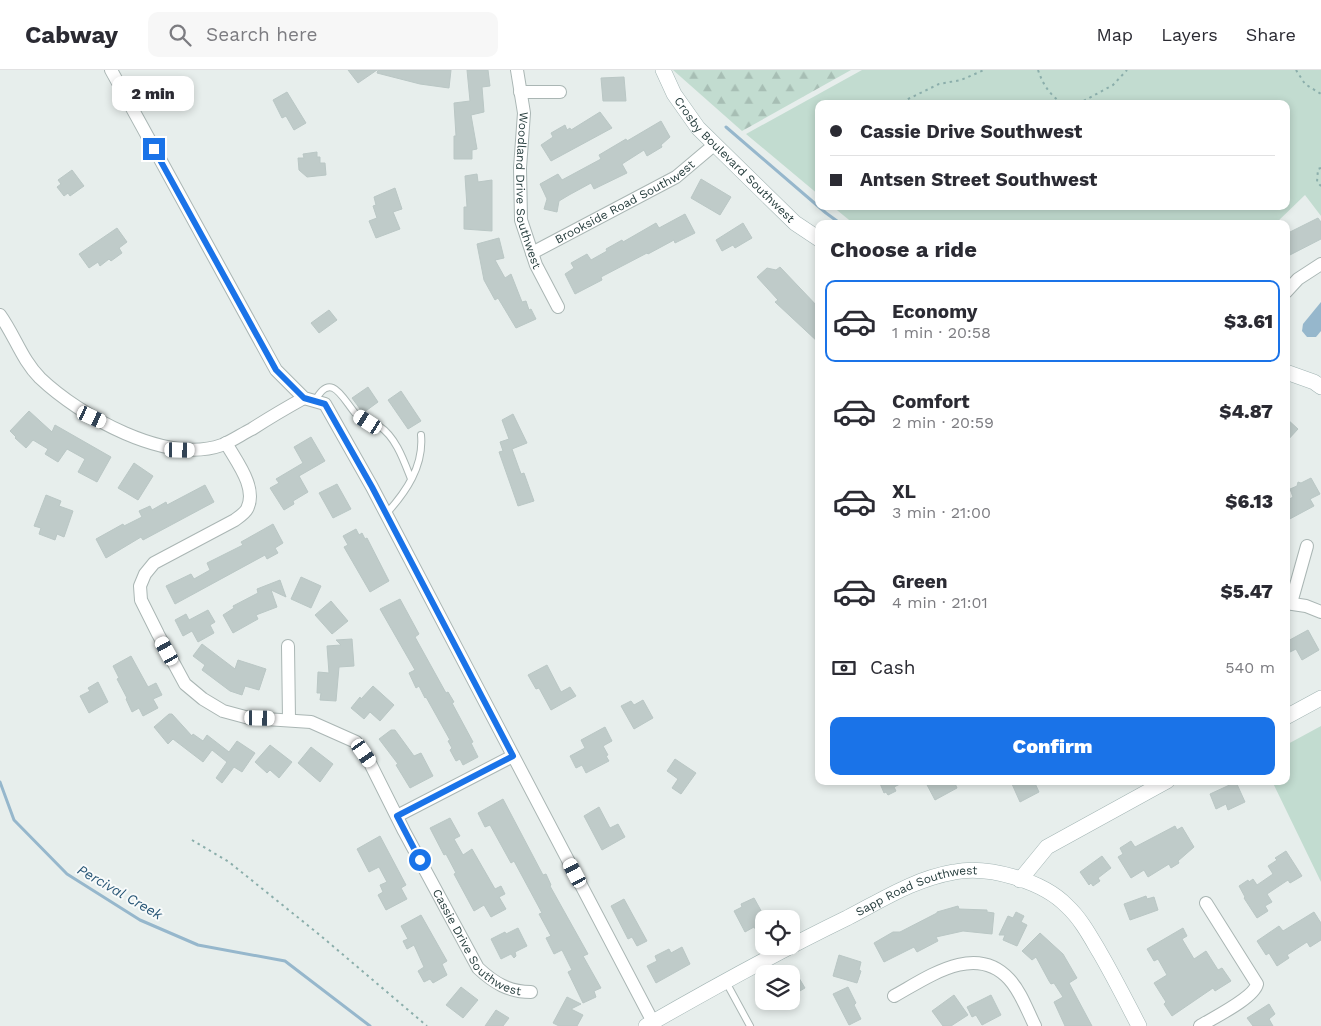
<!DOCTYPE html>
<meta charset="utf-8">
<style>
:root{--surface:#fff;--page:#f7f7f7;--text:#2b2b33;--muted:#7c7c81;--line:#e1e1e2;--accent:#1a73e8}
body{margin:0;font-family:"Work Sans",sans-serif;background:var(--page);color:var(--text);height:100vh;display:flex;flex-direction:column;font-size:19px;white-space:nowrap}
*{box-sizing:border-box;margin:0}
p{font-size:16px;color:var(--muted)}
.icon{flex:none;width:28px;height:28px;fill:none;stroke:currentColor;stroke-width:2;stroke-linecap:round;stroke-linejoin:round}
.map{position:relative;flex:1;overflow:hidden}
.sheet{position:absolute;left:815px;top:150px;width:475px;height:565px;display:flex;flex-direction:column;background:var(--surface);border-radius:10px;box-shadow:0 2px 8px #0003}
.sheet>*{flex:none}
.top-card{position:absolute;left:815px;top:30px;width:475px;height:110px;border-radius:10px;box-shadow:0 2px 8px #0003;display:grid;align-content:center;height:110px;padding:0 15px;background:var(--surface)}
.buttons{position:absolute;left:755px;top:840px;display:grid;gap:10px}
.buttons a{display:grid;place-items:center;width:45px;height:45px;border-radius:10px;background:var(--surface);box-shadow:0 2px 8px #0003;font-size:25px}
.end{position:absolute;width:22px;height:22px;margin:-11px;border:6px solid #1a73e8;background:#fff;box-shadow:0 0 0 2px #fff}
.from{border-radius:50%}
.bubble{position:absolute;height:35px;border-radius:10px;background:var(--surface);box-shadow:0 2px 8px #0003;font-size:16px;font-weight:800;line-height:35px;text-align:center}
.car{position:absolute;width:15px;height:30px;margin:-15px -8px;border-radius:6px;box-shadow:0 0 4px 1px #0007;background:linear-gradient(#fff 24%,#345 0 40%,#fff 0 76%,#345 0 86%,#fff 0)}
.top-card b{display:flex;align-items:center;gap:18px;height:48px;font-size:19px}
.top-card b+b{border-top:1px solid var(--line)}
.top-card i{width:12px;height:12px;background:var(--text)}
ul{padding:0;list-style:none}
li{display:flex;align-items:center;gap:15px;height:82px;margin:0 10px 8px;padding:0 5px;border:2px solid transparent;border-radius:10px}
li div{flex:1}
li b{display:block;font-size:19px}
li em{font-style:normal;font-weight:800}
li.active{border-color:var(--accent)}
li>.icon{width:45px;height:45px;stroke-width:1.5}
h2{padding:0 15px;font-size:22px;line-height:60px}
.pay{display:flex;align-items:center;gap:12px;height:55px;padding:0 15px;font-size:19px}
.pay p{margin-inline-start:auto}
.button{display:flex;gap:10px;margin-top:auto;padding:10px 15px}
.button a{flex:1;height:58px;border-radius:10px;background:var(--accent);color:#fff;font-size:20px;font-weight:800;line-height:58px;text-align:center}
header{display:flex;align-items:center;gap:30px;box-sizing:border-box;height:70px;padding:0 25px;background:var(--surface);border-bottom:1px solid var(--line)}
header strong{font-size:24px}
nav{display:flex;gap:28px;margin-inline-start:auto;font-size:18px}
.search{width:350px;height:45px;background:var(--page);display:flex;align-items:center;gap:12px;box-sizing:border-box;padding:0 18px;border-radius:10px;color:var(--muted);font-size:19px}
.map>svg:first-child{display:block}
.forest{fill:url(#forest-firs)}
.park{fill:#c2dcd0}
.water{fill:#96b7cc}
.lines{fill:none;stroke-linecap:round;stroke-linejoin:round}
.stream{stroke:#96b7cc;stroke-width:3}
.building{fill:#bfcbc9;stroke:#bac7c5}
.lane-casing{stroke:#aab6b4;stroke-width:8}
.street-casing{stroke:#aab6b4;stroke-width:14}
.secondary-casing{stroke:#a3b5b4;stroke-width:16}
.path{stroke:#8baeab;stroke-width:2;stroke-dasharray:2.5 4;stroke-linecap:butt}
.lane{stroke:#fff;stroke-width:6}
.street{stroke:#fff;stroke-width:12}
.secondary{stroke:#fff;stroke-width:15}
.route{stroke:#1a73e8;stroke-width:6}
.labels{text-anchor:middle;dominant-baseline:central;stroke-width:4;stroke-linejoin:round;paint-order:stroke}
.street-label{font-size:12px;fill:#273e3e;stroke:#f7fafa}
.water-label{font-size:14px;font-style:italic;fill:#275575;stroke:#f7fafa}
</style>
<header>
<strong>Cabway</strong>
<div class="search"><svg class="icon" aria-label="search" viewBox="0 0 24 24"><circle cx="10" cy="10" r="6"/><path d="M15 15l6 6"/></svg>Search here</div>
<nav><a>Map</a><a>Layers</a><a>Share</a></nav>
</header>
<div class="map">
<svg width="1321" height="956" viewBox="0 0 1321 956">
<defs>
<pattern id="forest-firs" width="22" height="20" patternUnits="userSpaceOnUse" patternTransform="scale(1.25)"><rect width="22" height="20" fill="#c2dcd0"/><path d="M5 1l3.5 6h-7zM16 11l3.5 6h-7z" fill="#a7beb4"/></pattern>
</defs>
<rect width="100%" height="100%" fill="#e7eeec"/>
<path class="forest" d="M673,0H851L742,61Z"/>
<path class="park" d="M862,0H1321V146L1305,125L1275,154H854L832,136H1286V34H819V125L746,64Z
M1321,656V812L1272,711H1286V675Z"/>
<path class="water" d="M1321,232V261L1316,267H1307L1302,261L1303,254Z"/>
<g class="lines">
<path class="stream" d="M726,57L826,143L841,154
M0,712L14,750L67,804L140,850L198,875L285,891L370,956"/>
</g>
<path class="building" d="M348,0H377L358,13Z
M378,0H451L449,18L420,14L377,3Z
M467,0H488L490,16L482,17L484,42L471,45L477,79L472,80V89H454V66H456L454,33L470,31Z
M624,7L626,31H603L601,8Z
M287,22L306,53L294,60L286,46L282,48L273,30Z
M600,42L612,58L551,91L541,75L553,67L551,63L565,55L567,60L570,58L571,60Z
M661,51L670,67L661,75L662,77L647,86L644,80L622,94L627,103L594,119L591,113L569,125L559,131L557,142L544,139L547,129L540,114L558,104L562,110L601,89L599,85L626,69L627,71Z
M317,82V87H320V93H325L326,105L307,107L299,100L298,88H304L303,84Z
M72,100L84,116L70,126L68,123L64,126L57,117L61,114L58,110Z
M477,104L478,112L492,110V161L464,159V137H467L465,106Z
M701,109L731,127L720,145L691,128Z
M395,118L402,139L393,142L400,159L376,168L369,151L377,148L373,136L376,135L374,127Z
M685,144L695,163L675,173L674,170L648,184L647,183L601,207L602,210L575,224L565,204L574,198L571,193L587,184L591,190L607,181L606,179L622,170L623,172L656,153L659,158Z
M1318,148L1321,152V169L1286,187V164Z
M743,153L752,168L735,178L733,175L722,181L716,170Z
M117,158L127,172L119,178L122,183L111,191L109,189L100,196L98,192L89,198L79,184Z
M499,168L504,188L495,190L505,208L511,204L522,232L526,231L529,240L531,239L536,249L516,258L498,228L495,230L484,210L477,174Z
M780,197L819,238V273L775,232L778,230L757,207L767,198L776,200Z
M329,240L337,250L319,263L311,253Z
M368,317L378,332L363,343L352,328Z
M401,321L421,351L408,359L388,330Z
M29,341L52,362L55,355L111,387L97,412L78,402L85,389L67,379L58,392L45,384L48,379L33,370L26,378L15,368L16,367L10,361Z
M513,344L527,373L512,379L521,404L524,403L534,431L518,436L499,382L503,381L500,372L509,369L502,350Z
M1286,348L1298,359L1286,372Z
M311,367L325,391L299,406L308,422L293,431L294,434L284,440L270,418L279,413L276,409L303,393L294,377Z
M134,393L153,406L138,430L118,418Z
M1311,408L1320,424L1310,429L1314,436L1286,451V431L1293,427L1290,419L1297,416L1298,412L1301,413Z
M337,414L351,439L333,448L319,423Z
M205,415L214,432L143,470L141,467L106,488L96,469L123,454L124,456L142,447L139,441L150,436L152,440L166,432L167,435Z
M46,425L61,431L59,436L73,441L64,467L57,464L55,470L39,464L41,458L34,456Z
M273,454L283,473L275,478L278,483L267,489L265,485L175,534L166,516L191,504L194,509L210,500L207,493L243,475L241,472Z
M356,459L359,465L362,463L365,469L367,468L389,511L370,522L344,477L348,475L343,466Z
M301,507L321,516L311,538L291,529Z
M280,510L286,527L271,520L277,537L256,545L258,549L233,563L223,545L234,538L233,536L258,523L257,519Z
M400,529L419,564L415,567L446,623L448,622L454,632L452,633L473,672L471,673L478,687L463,695L460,689L456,691L450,680L452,678L448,671L450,670L426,627L425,628L419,616L416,618L409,603L415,600L380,539Z
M331,531L348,551L332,564L315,545Z
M208,540L215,552L210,555L214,563L198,572L192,561L183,566L175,550L186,544L189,550Z
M1308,560L1319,580L1302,590L1296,579L1286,584V572Z
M352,569L354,596L339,597L336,631L320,630L321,623H317L318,602L329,603L327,576L341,575L336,570Z
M202,574L235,599L238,590L266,599L259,620L245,616L242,625L230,621L202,600L205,595L193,586Z
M131,586L148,617L156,613L162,625L153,629L158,638L143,646L139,638L132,642L126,629L127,628L117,609L119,608L113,596Z
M547,595L561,622L570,617L576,626L551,640L539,618L536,619L528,605Z
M98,612L108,632L89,643L80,626L90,621L88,618Z
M373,616L394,635L380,651L370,642L364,649L351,638L360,627L361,629Z
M643,630L653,648L634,659L621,636L631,631L634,635Z
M169,644H172L192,666L193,664L203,671L207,665L229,682L237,671L255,683L242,702L234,697L222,713L216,708L227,692L212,680L203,692L173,669L168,674L154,657Z
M605,657L612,671L603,676L608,685L606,686L609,691L586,703L582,695L576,698L570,686L585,678L581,670Z
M391,660H395L414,686L421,683L433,706L410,718L396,695L398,694L379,669Z
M270,675L292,692L279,708L270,700L267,703L255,692Z
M311,677L333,694L320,712L298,693Z
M675,689L696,703L681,724L672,718L678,709L667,701Z
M879,711H906L894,717L896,721L888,725L886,722L884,723Z
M925,711H954L957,718L935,730Z
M1017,711H1034L1039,722L1020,732L1012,714Z
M1236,712L1245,732L1228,740L1226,734L1216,739L1210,724Z
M503,729L543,805L546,804L551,815L550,816L588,884L583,886L601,918L594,921L596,927L583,933L568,902L572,900L562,880L554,884L546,868L551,866L539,844L542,843L514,791L511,793L490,755L485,757L478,743Z
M599,737L610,758L618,754L625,767L602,780L584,746Z
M450,748L460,766L454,769L463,785L472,779L495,819L501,816L505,824L499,827L506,839L491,847L484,835L474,841L454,804L456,803L446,784L444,785L430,758Z
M1175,756L1177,760L1182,757L1194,777L1178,791L1179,793L1171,798L1169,794L1148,807L1144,800L1131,808L1118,787L1123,784L1120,778L1131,771L1135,777Z
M380,766L406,815L401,818L407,829L386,840L378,825L383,822L380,815L387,812L379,797L369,802L357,779Z
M1286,781L1302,806L1290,813L1288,810L1267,824L1272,832L1265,836L1268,841L1257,848L1244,828L1245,827L1239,816L1248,810L1249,812L1253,809L1257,815L1273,804L1268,796L1277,790L1275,788Z
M1102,786L1111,798L1098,808L1100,811L1093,816L1091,813L1089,815L1080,802Z
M1146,826L1147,829L1154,827L1158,840L1130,850L1124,834Z
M754,828L764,846V856L756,860L754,857L745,862L734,841L742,837L741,834Z
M624,829L647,871L637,876L632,867L628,869L611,836Z
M958,836L959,839L987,840V842L994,843L992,864L963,861L936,867L938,871L917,882L914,877L884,892L874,873L893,862H900L937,843V842Z
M1016,842L1024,846L1021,852L1027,855L1017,876L1003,870L1005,865H999L1008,846L1013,848Z
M1314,842L1321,853V870L1310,877L1307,872L1287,885L1289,888L1277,896L1269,883L1266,885L1257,871L1279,856L1283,861Z
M421,845L447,891L442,894L447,905L433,913L430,909L424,912L418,901L424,897L414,875L407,879L403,871L408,869L401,856Z
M518,858L527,876L515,882L516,886L514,888L511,884L501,889L491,869L505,862L506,864Z
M1183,858L1187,866L1182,869L1194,889L1206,881L1218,900L1222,898L1231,911L1215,921L1213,918L1172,946L1164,934L1166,932L1154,913L1167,905L1158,889L1154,891L1147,879Z
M1040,863L1063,884L1077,908L1069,913L1092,956H1065L1054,932L1063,927L1054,913L1051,914L1049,911L1036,887L1032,890L1022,881Z
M682,877L690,894L656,913L647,896L657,891L655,886L669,879L671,883Z
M839,885L861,892L859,900L861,901L857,913L833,906Z
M799,908L805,918L791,926V912Z
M461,917L478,930L463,948L446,935Z
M848,917L856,933L854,935L861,949L849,955L833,924Z
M954,925L968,945L951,956H943L932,941Z
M991,925L1001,945L982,955L976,945L972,947L967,937Z
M567,927L581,934L571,939L583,945L577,956H559L553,953Z
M1269,934L1275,944L1269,949L1273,956H1253L1247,948Z
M496,940L509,948L503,956H485Z"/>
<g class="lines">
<g class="lane-casing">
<path id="lane" d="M315,331C331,300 343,329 355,343C362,351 371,351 379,356C396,367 404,391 411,409
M386,444C406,422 424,396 421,365
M726,912L750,956"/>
</g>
<g class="street-casing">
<g id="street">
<path d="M111,0L276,300L304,328L325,334L372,417L653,952"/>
<path id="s1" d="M517,0L524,43L520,98L521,150L536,195L558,237"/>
<path d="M520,22H560"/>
<path id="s2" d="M532,183L676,107L714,75"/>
<path d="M1286,222L1298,209L1321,194"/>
<path d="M0,245C15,266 22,290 40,308C80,346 166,395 222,375C232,371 242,364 252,359C269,348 286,338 304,328"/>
<path id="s3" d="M226,373C236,391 258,418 247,439C245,443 239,447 235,450L154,493L145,504L140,516L141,530L158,564L185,614L203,629L223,641L249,648L311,652L356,672L371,695L404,761L478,898C494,913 509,922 531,922"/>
<path d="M1286,533L1306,536L1321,542"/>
<path d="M1291,533L1307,476"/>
<path d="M288,576L289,649"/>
<path d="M397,746L513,686"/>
<path d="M894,926C927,908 975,872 1009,909C1021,922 1027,940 1035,956"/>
<path d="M1200,956C1213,948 1254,928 1257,914L1206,833"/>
</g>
</g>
<g class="secondary-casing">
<g id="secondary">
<path id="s4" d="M663,0L674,24L698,58L795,153L819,169"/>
<path d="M1286,302L1314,312L1321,317"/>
<path d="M1286,647L1321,628"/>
<path d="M1020,810L1047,777L1167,711"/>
<path id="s5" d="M646,956C712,918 779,881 847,848C882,830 914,809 954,802C988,795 1043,811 1067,836C1081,849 1090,866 1100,883C1114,907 1126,931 1139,956"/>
</g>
</g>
<path class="path" d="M1038,0C1043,15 1050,25 1063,34
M1296,0L1305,14L1321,24
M904,34L906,30L939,14L961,10L984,0
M1078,34L1113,15L1127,0
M1321,98L1318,99L1317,112L1321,116
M192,770L229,792L321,866L427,956"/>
<use href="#lane" class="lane"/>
<use href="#street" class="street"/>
<use href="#secondary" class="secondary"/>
</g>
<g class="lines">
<path class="route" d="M154,79L276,300L304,328L325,334L372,417L513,686L397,746L420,790"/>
</g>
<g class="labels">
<g class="street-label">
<text stroke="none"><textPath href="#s4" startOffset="116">Crosby Boulevard Southwest</textPath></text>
<text stroke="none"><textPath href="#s1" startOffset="122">Woodland Drive Southwest</textPath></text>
<text stroke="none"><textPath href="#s2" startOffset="106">Brookside Road Southwest</textPath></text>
<text stroke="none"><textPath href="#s5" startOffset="304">Sapp Road Southwest</textPath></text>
<text stroke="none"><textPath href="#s3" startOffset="739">Cassie Drive Southwest</textPath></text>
</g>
<g class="water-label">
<text transform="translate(120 822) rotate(30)">Percival Creek</text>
</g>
</g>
</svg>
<div class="buttons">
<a><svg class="icon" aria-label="locate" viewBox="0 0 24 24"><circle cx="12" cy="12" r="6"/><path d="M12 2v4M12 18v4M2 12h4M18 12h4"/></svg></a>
<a><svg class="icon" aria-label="layers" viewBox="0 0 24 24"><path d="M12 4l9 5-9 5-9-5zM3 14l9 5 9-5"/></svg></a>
</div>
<i class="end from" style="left:420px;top:790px"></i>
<i class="end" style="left:154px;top:79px"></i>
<div class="bubble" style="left:112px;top:6px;width:82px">2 min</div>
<i class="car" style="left:92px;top:347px;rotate:115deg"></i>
<i class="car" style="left:368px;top:352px;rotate:303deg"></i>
<i class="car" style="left:180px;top:380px;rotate:91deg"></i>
<i class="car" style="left:167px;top:581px;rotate:331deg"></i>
<i class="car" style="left:260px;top:648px;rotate:91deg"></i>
<i class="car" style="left:364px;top:683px;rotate:145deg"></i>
<i class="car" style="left:575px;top:803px;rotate:332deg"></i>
<div class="top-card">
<b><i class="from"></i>Cassie Drive Southwest</b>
<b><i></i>Antsen Street Southwest</b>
</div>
<section class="sheet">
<h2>Choose a ride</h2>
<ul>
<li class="active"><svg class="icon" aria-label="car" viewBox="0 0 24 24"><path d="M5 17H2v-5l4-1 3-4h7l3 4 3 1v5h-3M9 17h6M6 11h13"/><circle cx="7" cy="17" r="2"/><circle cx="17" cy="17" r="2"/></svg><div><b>Economy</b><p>1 min · 20:58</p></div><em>$3.61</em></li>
<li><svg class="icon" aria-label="car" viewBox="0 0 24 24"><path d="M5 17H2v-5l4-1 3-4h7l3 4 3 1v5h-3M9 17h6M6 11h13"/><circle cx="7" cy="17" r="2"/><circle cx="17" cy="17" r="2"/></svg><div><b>Comfort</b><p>2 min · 20:59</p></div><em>$4.87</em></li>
<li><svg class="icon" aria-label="car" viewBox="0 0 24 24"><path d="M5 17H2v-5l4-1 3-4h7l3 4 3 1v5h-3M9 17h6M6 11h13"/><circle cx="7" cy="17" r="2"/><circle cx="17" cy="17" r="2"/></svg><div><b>XL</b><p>3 min · 21:00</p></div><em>$6.13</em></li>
<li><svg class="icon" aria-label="car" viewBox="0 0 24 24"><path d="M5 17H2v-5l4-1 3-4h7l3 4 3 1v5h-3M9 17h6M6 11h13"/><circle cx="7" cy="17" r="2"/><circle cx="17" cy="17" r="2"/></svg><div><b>Green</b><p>4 min · 21:01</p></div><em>$5.47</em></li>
</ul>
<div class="pay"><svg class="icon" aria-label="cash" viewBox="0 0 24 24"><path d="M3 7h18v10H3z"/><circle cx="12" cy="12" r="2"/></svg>Cash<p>540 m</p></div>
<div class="button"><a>Confirm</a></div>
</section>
</div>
